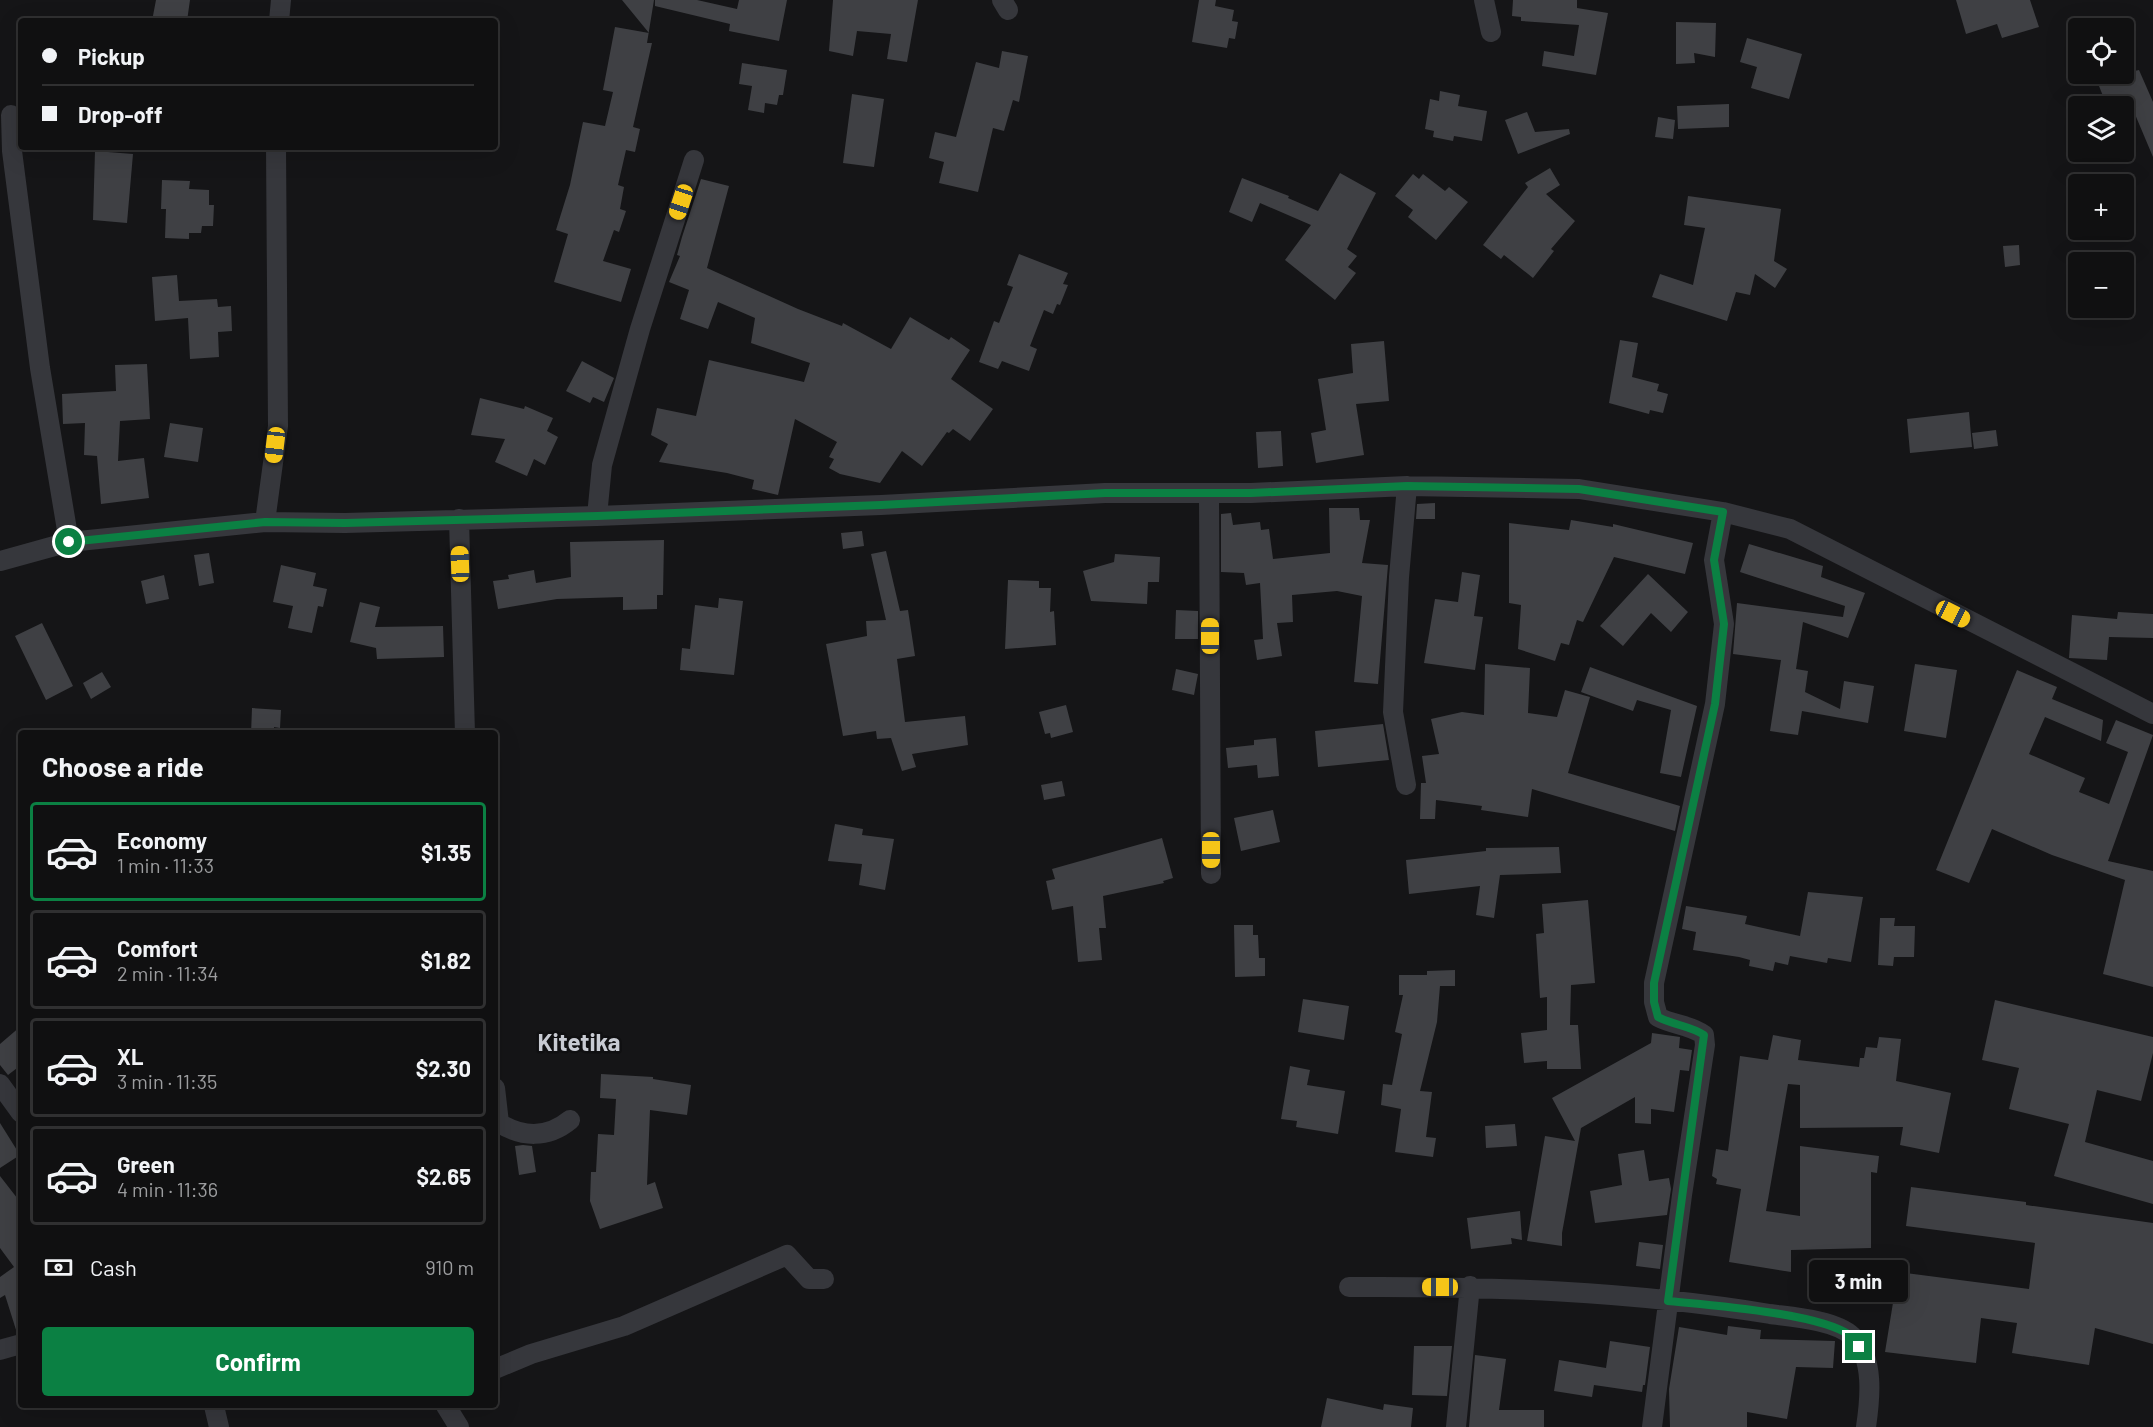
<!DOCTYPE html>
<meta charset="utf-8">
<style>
:root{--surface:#101011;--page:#1e1e1f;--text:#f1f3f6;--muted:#9c9d9f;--line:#303031;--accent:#0b8043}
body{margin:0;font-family:Barlow,sans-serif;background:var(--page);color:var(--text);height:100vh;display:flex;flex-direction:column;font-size:22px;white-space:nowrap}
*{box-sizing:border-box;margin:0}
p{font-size:20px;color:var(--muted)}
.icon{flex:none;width:33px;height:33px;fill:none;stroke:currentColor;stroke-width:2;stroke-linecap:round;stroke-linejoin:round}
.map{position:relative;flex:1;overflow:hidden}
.details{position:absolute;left:18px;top:730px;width:480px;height:678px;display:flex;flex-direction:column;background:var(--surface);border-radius:6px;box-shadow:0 6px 24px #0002,0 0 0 2px var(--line)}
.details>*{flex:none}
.hud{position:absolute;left:18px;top:18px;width:480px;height:132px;border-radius:6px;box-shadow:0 6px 24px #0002,0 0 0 2px var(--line);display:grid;align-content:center;height:132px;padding:0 24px;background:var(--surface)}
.fabs{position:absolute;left:2068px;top:18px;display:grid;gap:12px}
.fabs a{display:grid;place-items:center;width:66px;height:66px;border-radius:6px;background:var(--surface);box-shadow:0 6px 24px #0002,0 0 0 2px var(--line);font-size:30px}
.end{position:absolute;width:27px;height:27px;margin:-14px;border:8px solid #0b8043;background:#fff;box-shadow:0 0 0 3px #fff}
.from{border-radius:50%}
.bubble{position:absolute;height:42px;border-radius:6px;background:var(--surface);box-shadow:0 6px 24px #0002,0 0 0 2px var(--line);font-size:20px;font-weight:700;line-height:42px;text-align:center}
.car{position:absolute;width:18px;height:36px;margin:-18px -9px;border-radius:8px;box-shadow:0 0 4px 2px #0007;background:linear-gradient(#f5c518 24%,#345 0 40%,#f5c518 0 76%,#345 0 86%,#f5c518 0)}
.hud b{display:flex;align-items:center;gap:21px;height:57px;font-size:22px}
.hud b+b{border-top:2px solid var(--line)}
.hud i{width:15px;height:15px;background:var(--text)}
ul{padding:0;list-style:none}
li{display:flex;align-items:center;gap:18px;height:99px;margin:0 12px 9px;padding:0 12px;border:3px solid var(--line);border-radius:6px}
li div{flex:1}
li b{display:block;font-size:22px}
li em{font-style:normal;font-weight:700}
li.on{border-color:var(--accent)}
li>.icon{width:54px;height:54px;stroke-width:1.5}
h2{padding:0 24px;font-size:27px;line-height:72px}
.pay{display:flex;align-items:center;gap:15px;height:66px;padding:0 24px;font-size:22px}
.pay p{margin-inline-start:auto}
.button{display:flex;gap:12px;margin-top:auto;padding:12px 24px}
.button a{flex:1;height:69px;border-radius:6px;background:var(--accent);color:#fff;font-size:24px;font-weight:700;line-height:69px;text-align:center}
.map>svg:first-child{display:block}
.building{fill:#3f4044}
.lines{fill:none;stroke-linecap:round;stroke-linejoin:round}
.minor{stroke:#36373c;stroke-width:20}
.route{stroke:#0b8043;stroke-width:8}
.labels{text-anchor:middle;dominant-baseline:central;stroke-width:5;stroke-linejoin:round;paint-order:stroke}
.quarter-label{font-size:24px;font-weight:bold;fill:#c8cbd3;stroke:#101012}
</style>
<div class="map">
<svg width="2153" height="1427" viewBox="0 0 2153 1427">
<rect width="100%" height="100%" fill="#151517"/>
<path class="building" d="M156,0H190L187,21H152Z
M622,0H654L647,43H652L633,127L640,129L635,152L626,150L618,185L624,187L620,209L626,211L619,232L614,230L603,261L631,269L621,302L554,282L568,234L556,230L570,185L583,122L605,126L613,92L603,90L615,27L649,33Z
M655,0H697L737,9L739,0H787L779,41L729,31L730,24L655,6Z
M833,0H918L907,62L887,59L891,34L857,31L853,56L829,51Z
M1199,0H1216L1215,6L1234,10L1232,21L1238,22L1235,39L1229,38L1227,48L1192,42Z
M1513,0H1577V8L1608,13L1596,75L1542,66L1544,51L1574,56L1579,25L1521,21V17L1512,16Z
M1956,0H2030L2039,27L2002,38L1997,24L1966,34Z
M1676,22L1716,23L1715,57L1694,53L1695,63L1676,64Z
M1747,38L1802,54L1789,99L1751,88L1757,67L1740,62Z
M1002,51L1028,56L1019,102L1013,100L1004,131L993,128L978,192L939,183L944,162L929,158L935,132L956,137L976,62L999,68Z
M742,63L787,70L783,95H779L777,105L765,103L764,113L748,110L752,86L739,84Z
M2139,70L2153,102V157L2129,100L2107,106L2099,86L2120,74Z
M1440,91L1460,95L1458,106L1487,111L1482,141L1454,136L1453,141L1433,137L1434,131L1425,129L1430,99L1439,101Z
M852,94L884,99L874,167L843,163Z
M1729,104V127L1678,129L1677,106Z
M1527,112L1535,132L1569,129L1570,134L1518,154L1505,120Z
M1658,117L1675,120L1673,139L1655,137Z
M95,151L133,154L127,223L93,220Z
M1550,168L1560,185L1546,194L1575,221L1551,249L1554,251L1533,278L1504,255L1501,259L1483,245L1528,187L1525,183Z
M1340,173L1376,193L1347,249L1357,256L1348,267L1356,273L1335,300L1285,260L1311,225L1260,203L1252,222L1229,212L1242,178L1289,196L1288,198L1318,211Z
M1413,174L1419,179L1423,174L1445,191L1449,187L1468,202L1436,240L1408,217L1413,210L1395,196Z
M701,179L729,186L707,268L798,309L842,326L843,323L891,349L910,317L949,340L951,337L970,350L951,379L993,409L970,441L953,429L949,433L947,432L922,466L902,451L880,483L840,474L829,468L834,459L829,457L837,442L795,419L778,495L752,489L754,480L727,473L659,462L668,444L651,435L657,408L696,416L709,360L804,382L810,363L751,343L755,318L718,302L708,329L680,319L689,290L669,282L680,256L677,255L682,237Z
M162,180L190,181L189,189L209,190V205H214L213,226H202L201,233H189V239L165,238L166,209H161Z
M1688,196L1781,209L1774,261L1787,269L1775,288L1755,274L1750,295L1736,292L1727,321L1652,297L1660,274L1693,285L1705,228L1684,225Z
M2019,245L2020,265L2005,267L2003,246Z
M1019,254L1068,273L1063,284L1068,285L1060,305L1057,304L1053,314L1044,310L1030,346L1037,349L1029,371L1002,361L998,369L979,362L994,321L999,323L1013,287L1007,285Z
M177,275L179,301L217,299L218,307L231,306L232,331L218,332L219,357L190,359L188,318L155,321L152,277Z
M1620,340L1638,343L1632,377L1659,384L1657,391L1668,394L1663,413L1650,410L1649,414L1609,403Z
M1384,341L1389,401L1356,404L1364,455L1316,463L1311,433L1326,430L1318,379L1353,373L1351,344Z
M582,361L614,378L604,402L593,397L590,403L566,391Z
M147,364L150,419L120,421L118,461L144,458L149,498L101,504L97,456L84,455L85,423L63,424L62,394L116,391L115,365Z
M480,398L524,409L525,406L553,418L547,431L558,437L545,465L534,459L527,476L495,462L505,439L471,435Z
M1969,412L1972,447L1910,453L1907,419Z
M170,423L203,428L198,462L164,457Z
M1996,430L1998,446L1974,449L1972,433Z
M1281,431L1283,466L1258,468L1256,432Z
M1435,503V519H1416L1417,504Z
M1329,508H1359L1360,520H1370L1362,563L1388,565L1378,684L1354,682L1362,596L1337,591L1292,595L1293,622L1277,623L1282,656L1257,660L1254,640L1263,639L1260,583L1246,585L1244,573L1221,572V514L1231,513L1233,525L1260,522L1261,530L1269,529L1273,559L1330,553Z
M1571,520L1613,527V524L1693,543L1685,574L1614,557L1583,622L1577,620L1569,645L1561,643L1555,661L1518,649L1521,605L1509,603V523L1569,530Z
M862,531L864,546L843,549L841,533Z
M664,540L663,595H657V609L623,610V597L557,599L498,609L493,581L509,579L508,575L534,570L536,583L571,577L570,542Z
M1749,544L1823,566L1821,577L1865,593L1848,638L1803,622L1796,669L1808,671L1805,692L1840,709L1844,681L1874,686L1868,723L1802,711L1798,735L1770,731L1781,660L1733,654L1737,603L1843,617L1845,606L1740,572Z
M886,551L900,611L908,610L915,656L897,659L905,722L965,716L968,745L912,754L916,767L902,771L891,738L877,739L876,731L843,736L826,644L867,636L866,621L886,620L871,554Z
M209,553L214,583L199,586L194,555Z
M1115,554L1160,557L1159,582H1148L1147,604L1091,601L1083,571L1114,562Z
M281,565L316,573L313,586L327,589L323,607L318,606L312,633L288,628L293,606L273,602Z
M1462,572L1480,575L1474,616L1483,617L1475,670L1424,663L1435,599L1458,602Z
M1648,574L1688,612L1671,632L1651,613L1623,646L1600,626Z
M164,575L169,599L146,604L141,581Z
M1008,580L1039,581V588H1051L1050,612L1054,611L1056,645L1005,649Z
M719,598L743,601L734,675L680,670L682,648L690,649L695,605L718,608Z
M360,602L380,607L375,627L443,626L444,657L377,659L376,648L350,642Z
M1176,610L1198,611V639H1175Z
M2118,612L2153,614V638L2109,637L2107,660L2069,658L2072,615L2117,619Z
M42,623L73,686L46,700L15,636Z
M1485,664L1530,668L1528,713L1557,717L1565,690L1590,697L1568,773L1680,806L1675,831L1532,789L1528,817L1481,810L1482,806L1436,800L1435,819H1420L1421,783H1426L1422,756L1439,754L1431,719L1462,712L1484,715Z
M1915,664L1957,670L1946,738L1904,731Z
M1590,667L1697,706L1681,777L1660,773L1671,710L1637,700L1633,711L1581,692Z
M1176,669L1198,674L1194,695L1172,690Z
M2017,670L2057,687L2052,699L2103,720L2101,741L2045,717L2029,754L2085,778L2079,792L2109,804L2128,752L2106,743L2116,720L2153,735L2108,861L2153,871V987L2103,974L2125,880L2052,855L1992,829L1969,883L1936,870Z
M102,672L111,687L91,699L83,683Z
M1066,705L1073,732L1051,738L1050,733L1045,734L1039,712Z
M252,708L281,710L280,728L274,727V734H251Z
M1383,724L1389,760L1318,767L1315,731Z
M1276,738L1279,776L1258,778L1257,765L1228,768L1226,748L1254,745V740Z
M1062,781L1065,796L1044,800L1041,785Z
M1273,810L1280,842L1241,851L1234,818Z
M835,824L863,829L862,835L894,839L885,890L859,885L862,864L828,861Z
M1162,838L1173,878L1163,881L1164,883L1103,896L1106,928H1099L1102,960L1078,962L1073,906L1052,910L1046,881L1055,879L1052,869Z
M1559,847L1561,873L1500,875L1494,918L1476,915L1480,886L1409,894L1406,860L1486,851V848Z
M1808,892L1863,897L1851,962L1828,958L1827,963L1790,956L1788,965L1775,962L1773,971L1749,966L1750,960L1739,957L1693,950L1696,932L1682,929L1686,906L1747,916L1745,924L1800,936Z
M1588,900L1595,983L1571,985L1570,1025H1578L1581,1069H1547V1061L1524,1063L1521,1033L1547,1030V997L1540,998L1536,934L1544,933L1542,904Z
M1880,918H1895L1894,926H1915L1914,957H1894L1893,966L1878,965Z
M1234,925H1253V935H1258L1259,958H1265V976L1235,977Z
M1455,970V986H1440L1437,1022L1420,1091L1432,1092L1426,1137L1436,1138L1433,1157L1395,1152L1401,1109L1381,1105L1383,1084L1392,1085L1402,1034L1395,1032L1403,995H1399V975H1427V971Z
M1303,999L1349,1006L1344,1040L1298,1032Z
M1995,1000L2153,1037V1053L2141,1101L2097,1090L2085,1142L2153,1161V1204L2054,1176L2069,1124L2009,1109L2019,1068L1982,1060Z
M21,1026V1065L8,1075L0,1065V1044Z
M1652,1033L1680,1037L1679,1048L1692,1050L1689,1071L1680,1070L1674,1112L1651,1109V1124L1635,1123V1097L1581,1128L1562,1233V1246L1527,1241L1545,1136L1575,1141L1552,1098L1651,1043Z
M1773,1035L1801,1040L1798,1060L1859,1067L1860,1058H1864L1866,1047L1877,1048L1879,1037L1901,1039L1896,1081L1951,1093L1939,1153L1900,1145L1903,1127L1800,1128V1085L1788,1084L1766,1211L1800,1216V1146L1879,1156L1877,1173L1871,1172V1248L1791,1250V1272L1729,1262L1741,1189L1716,1184L1717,1179L1712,1176L1716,1149L1728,1151L1740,1056L1768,1060Z
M1290,1066L1310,1070L1307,1085L1345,1091L1338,1134L1296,1127L1297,1121L1281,1119Z
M601,1074L653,1077V1079L691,1085L687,1115L650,1110L647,1185L655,1182L663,1208L600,1229L590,1201L591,1172H596L598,1134L614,1135L616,1099L600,1098Z
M0,1123L20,1155L0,1168Z
M1515,1124L1517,1146L1486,1148L1485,1126Z
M523,1145L532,1146L536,1172L519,1175L515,1146Z
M1644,1150L1649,1181L1669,1178L1671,1189L1667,1215L1595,1223L1590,1191L1622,1185L1618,1154Z
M0,1176L21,1203V1332L17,1333L5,1295L0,1298V1277L14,1267L0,1248Z
M1911,1187L2026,1202V1205L2153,1223V1344L2095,1328L2089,1365L2012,1353L2017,1323L1981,1318L1976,1363L1885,1352L1898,1272L2029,1289L2035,1243L1906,1226Z
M1520,1211L1522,1240L1511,1238L1512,1244L1471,1249L1467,1218Z
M1639,1242L1663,1245L1660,1269L1636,1266Z
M1728,1326L1761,1330L1760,1339L1835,1341L1833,1368L1796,1367L1787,1419L1747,1412V1427H1670L1669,1389L1679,1327L1727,1335Z
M1610,1341L1650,1347L1645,1385H1643L1642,1392L1594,1385L1592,1397L1554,1391L1559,1360L1606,1368Z
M1414,1346H1452L1447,1396L1412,1395Z
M1475,1355L1506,1359L1499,1410H1544V1427H1469Z
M1327,1398L1383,1410L1384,1404L1413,1408L1411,1427H1321Z"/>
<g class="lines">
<path class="minor" d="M1002,0L1008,10
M1484,0L1491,32
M279,21L281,0
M11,115L12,151L40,368L69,542
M1209,493L1211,874
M597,516L602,465L640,329L694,160
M459,519L465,734
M265,522L278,426L276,147
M0,561L69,542L265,522L345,523L597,516L881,505L1105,493H1251L1407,486L1579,489L1723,512L1790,529L2153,714
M1406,785L1393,712L1399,577L1407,486
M0,1084L21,1113
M495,1088L499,1123C522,1137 547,1139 570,1120
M1349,1287C1489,1286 1631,1291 1770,1314C1792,1317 1835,1320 1852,1336C1875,1357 1870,1400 1866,1427
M0,1350L21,1344
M495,1369L531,1354L624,1326L787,1255L809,1279H824
M214,1406L219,1427
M446,1406L459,1427
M1456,1427L1470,1286
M1652,1427L1682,1195L1705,1045L1704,1035C1691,1025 1673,1025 1658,1017L1654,1002V983L1715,704L1724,624L1714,560L1723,512"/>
</g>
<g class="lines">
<path class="route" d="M69,542L265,522L345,523L597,516L881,505L1105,493H1251L1407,486L1579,489L1723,512L1714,560L1724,624L1715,704L1654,983V1002L1658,1017C1673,1025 1691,1026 1704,1035L1668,1301C1708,1305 1821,1313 1851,1336C1854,1338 1856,1343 1859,1347"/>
</g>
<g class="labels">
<g class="quarter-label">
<text x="579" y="1041">Kitetika</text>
</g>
</g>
</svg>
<div class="fabs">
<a><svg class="icon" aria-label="locate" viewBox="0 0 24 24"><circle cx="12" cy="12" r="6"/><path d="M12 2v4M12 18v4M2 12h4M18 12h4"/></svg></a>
<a><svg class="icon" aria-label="layers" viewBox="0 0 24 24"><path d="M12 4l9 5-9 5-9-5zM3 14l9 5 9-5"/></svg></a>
<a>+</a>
<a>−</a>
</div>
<i class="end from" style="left:69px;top:542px"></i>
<i class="end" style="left:1859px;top:1347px"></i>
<div class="bubble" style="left:1809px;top:1260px;width:99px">3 min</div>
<i class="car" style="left:681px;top:202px;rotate:198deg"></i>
<i class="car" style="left:275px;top:445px;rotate:187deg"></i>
<i class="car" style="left:460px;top:564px;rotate:358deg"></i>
<i class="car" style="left:1953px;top:614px;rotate:117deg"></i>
<i class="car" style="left:1210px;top:636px;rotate:0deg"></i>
<i class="car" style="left:1211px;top:850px;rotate:180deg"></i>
<i class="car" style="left:1440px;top:1287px;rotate:270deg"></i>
<div class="hud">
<b><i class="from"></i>Pickup</b>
<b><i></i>Drop-off</b>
</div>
<section class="details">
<h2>Choose a ride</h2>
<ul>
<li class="on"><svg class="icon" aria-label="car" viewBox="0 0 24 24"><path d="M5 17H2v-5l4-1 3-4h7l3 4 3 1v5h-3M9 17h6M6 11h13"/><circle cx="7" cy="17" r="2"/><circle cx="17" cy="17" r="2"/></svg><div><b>Economy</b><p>1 min · 11:33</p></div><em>$1.35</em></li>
<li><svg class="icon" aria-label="car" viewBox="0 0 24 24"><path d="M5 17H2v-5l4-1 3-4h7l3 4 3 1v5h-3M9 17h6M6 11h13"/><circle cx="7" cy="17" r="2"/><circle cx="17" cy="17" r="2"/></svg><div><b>Comfort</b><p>2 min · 11:34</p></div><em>$1.82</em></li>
<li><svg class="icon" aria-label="car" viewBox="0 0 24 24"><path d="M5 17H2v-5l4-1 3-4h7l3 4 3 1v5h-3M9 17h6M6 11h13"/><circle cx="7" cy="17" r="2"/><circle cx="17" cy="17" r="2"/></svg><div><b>XL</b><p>3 min · 11:35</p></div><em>$2.30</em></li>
<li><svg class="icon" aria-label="car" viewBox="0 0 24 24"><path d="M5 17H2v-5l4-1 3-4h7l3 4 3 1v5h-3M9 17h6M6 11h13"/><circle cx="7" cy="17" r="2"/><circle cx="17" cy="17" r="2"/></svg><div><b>Green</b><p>4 min · 11:36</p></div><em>$2.65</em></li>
</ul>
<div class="pay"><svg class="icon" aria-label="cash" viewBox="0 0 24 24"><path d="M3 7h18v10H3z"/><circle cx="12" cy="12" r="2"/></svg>Cash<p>910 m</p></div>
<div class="button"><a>Confirm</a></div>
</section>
</div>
